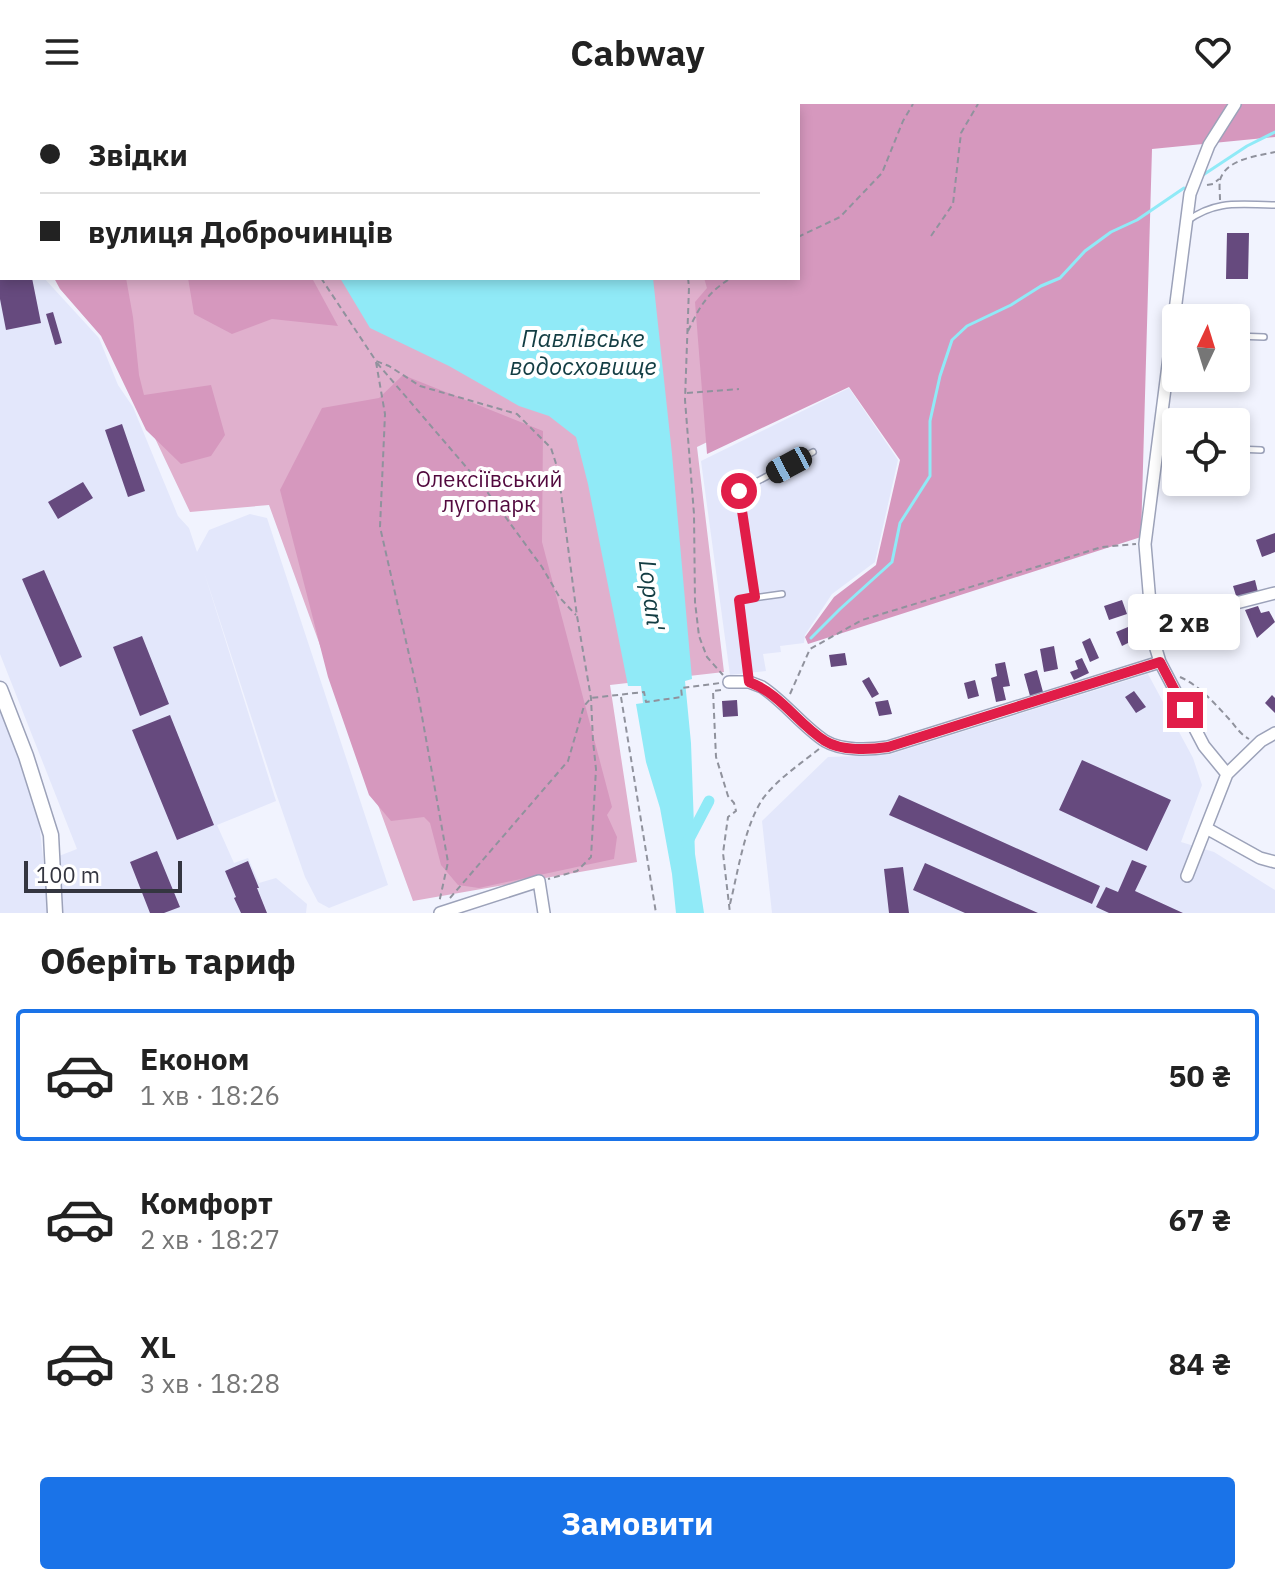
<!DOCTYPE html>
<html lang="uk">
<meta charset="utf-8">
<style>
:root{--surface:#fff;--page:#f6f6f6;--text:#222;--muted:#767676;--line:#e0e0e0;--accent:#1a73e8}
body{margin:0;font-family:"IBM Plex Sans",sans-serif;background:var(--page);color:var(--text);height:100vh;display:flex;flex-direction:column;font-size:30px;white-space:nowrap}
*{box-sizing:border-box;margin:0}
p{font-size:26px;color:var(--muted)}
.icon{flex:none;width:44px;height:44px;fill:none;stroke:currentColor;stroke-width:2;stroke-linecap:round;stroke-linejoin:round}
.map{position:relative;height:809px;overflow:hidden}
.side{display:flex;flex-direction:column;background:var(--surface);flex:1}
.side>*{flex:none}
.banner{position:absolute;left:0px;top:0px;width:800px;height:176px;box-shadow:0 4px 12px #0003;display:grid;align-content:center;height:176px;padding:0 40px;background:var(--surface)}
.needle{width:52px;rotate:4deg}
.controls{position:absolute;left:1162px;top:200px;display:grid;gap:16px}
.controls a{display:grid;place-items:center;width:88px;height:88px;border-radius:8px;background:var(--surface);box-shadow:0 4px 12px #0003;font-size:40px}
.scale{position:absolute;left:24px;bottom:20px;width:158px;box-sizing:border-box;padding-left:8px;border:4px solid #343640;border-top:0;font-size:22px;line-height:28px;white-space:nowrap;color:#343640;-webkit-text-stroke:6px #fff;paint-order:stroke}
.end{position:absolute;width:36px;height:36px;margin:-18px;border:10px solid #e11d48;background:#fff;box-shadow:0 0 0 4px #fff}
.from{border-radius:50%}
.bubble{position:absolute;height:56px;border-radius:8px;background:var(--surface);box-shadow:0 4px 12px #0003;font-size:26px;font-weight:700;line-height:56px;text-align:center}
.car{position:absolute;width:24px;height:48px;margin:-24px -12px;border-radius:10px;box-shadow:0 0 6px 2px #0007;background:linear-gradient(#222 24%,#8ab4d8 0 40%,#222 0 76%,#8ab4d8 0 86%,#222 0)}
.banner b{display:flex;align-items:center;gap:28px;height:76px;font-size:30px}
.banner b+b{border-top:2px solid var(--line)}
.banner i{width:20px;height:20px;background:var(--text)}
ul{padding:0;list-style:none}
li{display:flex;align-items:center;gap:24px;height:132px;margin:0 16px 12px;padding:0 24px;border:4px solid transparent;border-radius:8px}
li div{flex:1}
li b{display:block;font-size:30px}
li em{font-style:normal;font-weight:700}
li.selected{border-color:var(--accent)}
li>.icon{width:72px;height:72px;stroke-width:1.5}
h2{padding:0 40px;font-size:36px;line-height:96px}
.button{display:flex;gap:16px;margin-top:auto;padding:16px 40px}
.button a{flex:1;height:92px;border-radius:8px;background:var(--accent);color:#fff;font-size:32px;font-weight:700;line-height:92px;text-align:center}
header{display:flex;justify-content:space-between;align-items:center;height:104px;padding:0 40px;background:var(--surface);font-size:36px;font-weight:700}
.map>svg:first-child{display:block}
.built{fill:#e3e7fb}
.green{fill:#e0b0cd}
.forest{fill:#d698be}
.water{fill:#90eaf7}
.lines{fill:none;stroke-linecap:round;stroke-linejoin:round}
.stream{stroke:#90eaf7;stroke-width:3}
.canal{stroke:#90eaf7;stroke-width:11}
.building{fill:#664a7e}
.service-casing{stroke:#9ca2b9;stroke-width:8}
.minor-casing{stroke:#9ca2b9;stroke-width:14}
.tertiary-casing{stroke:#9ca2b9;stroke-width:17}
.path{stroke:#90929d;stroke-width:2;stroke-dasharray:6 4;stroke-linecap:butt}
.service{stroke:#fff;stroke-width:5}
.minor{stroke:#fff;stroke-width:11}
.tertiary{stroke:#fff;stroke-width:14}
.route{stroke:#e11d48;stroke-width:10}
.labels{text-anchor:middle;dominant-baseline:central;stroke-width:8;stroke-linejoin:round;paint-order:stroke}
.park-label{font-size:22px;fill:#52093e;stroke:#fff}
.water-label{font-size:24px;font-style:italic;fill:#133d43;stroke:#fff}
</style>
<header><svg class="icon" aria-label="menu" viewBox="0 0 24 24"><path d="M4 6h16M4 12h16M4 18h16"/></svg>Cabway<svg class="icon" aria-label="heart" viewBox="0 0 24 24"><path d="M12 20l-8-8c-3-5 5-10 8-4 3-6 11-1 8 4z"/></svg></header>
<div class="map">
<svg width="1275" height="809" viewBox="0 0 1275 809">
<rect width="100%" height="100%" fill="#f1f3fe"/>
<path class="built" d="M0,59H2V174H44L99,234L118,281L133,303L178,412L189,424L197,448L209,426L250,410L267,414L388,781L329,804L318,798L305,773L276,689L204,468L276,697L217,721L234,759L248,754L259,779L276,774L307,800L306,809H63L59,752L77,745L0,550Z
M849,284L898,356L875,458L832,490L805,531L804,539L780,542L781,548L763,550L766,567L730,571L701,357Z
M1148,570L1193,654L1202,681L1181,738L1214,748L1275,786V809H772L762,717L828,653L888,651Z
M0,597L38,708L49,809H0Z"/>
<path class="green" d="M44,0H1275V10L1117,50L856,266L697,343L724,568L610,581L637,758L413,797L269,401L190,408L79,174H798V2H44Z"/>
<path class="forest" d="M7,0H231L232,2H7Z
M665,0H1275V33L1152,45L1141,433L808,540L805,533L834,493L876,461L900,356L849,283L707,350L695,198L707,184L704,174H798V2H666Z
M54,174H126L133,213L139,271L144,291L211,281L225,331L211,352L181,360L146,326L101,232L60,185Z
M188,174H312L338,222L272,215L232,230L194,210Z
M403,271L543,327L542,438L612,703L607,711L617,733L614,755L479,784L458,781L441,761L430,719L424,713L391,717L369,691L328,573L280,386L322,304L379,294Z"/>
<path class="water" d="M237,0H636V2H238Z
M340,174H653L672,350L692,575L685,577L691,639L695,750L704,809H676L672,770L660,704L646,658L636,600L643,599L641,582H628L588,380L576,333L549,312L519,302L449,262L370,224Z"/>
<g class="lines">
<path class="stream" d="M1203,71L1247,42L1275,28
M811,534L840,505L892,458L900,419L930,372V317L940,272L952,236L967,222L1011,201L1041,182L1060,174L1085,147L1111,128L1137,116L1184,84"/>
<path class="canal" d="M687,739L709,697"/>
</g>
<path class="building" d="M1227,129H1249L1248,175H1226Z
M0,174H32L41,219L6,226L0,195Z
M53,208L62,239L55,241L46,210Z
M122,320L145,387L128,393L105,326Z
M83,378L93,394L58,415L48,398Z
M1275,429V448L1262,453L1256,436Z
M44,466L82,553L60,563L22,475Z
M1255,476L1258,488L1237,495L1233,482Z
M1122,496L1127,510L1109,516L1104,502Z
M1258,502L1261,509L1269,507L1275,518L1257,534L1245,506Z
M1226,516L1233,529L1219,536L1212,523Z
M1128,523L1134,536L1122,542L1116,528Z
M142,532L169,600L140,612L113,543Z
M1090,534L1099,554L1090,558L1082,538Z
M1054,542L1058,565L1044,568L1040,545Z
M845,549L847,561L831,563L829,551Z
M1082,554L1089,569L1074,576L1070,568L1078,565L1075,557Z
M1005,558L1010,582L1003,583L1006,596L996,598L991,574L997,572L995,560Z
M1037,566L1043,588L1030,592L1024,570Z
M869,573L879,590L872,594L862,577Z
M975,576L979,592L968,595L964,579Z
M1134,587L1146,603L1136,609L1125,593Z
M1272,591L1275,594V609L1265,599Z
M737,596L738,612L723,613L722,597Z
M888,596L892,610L879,612L875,598Z
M170,611L214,721L177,736L132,626Z
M1082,656L1171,696L1147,747L1059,706Z
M899,691L1100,782L1092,800L889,711Z
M157,747L180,803L164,809H150L130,758Z
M1132,756L1147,762L1135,787L1183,809H1109L1096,803L1106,783L1118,788Z
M248,757L259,784H257L267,809H241L234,794L236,793L225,767Z
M925,759L1038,809H965L913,786Z
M903,763L909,809H889L884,765Z"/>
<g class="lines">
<g class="service-casing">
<path id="service" d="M1187,117C1217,95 1241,101 1275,101
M1236,232L1264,233
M1159,341L1176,342
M1236,345L1261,346
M755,493L739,387L813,348
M749,577L739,496L782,490"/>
</g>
<g class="minor-casing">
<path id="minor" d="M1153,535L1209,506L1275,489
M729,578H749L762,583C785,598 802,622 825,637C842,647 869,646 888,643L1160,558
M1227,670L1204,642L1160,558L1153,535L1145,440L1190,90L1209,41L1235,0
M1206,724L1260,754L1275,758
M1187,772L1227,670L1261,637L1275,629
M440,809L539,777L544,809"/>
</g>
<g class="tertiary-casing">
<path id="tertiary" d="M0,585L26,652L51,731L55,809"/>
</g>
<path class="path" d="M142,0L146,2
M147,0L149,2
M202,0L203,2
M662,0V2
M691,2V0
M1207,81L1213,80L1219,75
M1220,96C1220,90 1219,82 1220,76C1226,55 1257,52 1275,48
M931,132L953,100L961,29L978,0
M798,133L840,113L882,69L903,17L913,0
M321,174L376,257L389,262L420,282L517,310L551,344L558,366L577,512L591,594L593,637L596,665L591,753L577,767L548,775
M688,174L689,183L685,296L694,410L695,498L699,532L707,553L723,571
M688,227C700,202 707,189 731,174
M376,258L385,310L380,423L418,590L448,758L439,799
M377,259L485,385L542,463L560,494L576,511
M687,289L739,285
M1180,573C1200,582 1215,600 1230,616C1236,623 1240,630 1249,635
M721,586L713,587L716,653L728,692L734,699L736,707L728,713L723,749L730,809
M790,590L810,545L862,516L1102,443L1136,440
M621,593L656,809
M450,794L568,657L584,602L591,594L644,588L646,598L682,593L681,584L720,579
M730,800C738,768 744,724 762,696C776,676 799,661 819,645"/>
<use href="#service" class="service"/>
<use href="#minor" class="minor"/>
<use href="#tertiary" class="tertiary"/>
</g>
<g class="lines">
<path class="route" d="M739,387L755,493L739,496L749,578C781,590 797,619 825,637C841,647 869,646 888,643L1160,558L1185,606"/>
</g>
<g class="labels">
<g class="park-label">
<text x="489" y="374">Олексіївський<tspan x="489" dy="25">лугопарк</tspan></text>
</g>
<g class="water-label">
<text x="583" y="234">Павлівське<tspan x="583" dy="28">водосховище</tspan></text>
<text transform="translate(652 491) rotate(83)">Lopan'</text>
</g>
</g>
</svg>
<div class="controls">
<a><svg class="needle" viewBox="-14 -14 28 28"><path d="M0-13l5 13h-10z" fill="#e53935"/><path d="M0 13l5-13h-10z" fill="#767676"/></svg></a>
<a><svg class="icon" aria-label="locate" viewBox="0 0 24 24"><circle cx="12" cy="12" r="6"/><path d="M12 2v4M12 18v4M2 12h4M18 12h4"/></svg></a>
</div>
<div class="scale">100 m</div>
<i class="end from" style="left:739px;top:387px"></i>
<i class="end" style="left:1185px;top:606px"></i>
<div class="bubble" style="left:1128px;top:490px;width:112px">2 хв</div>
<i class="car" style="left:789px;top:361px;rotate:242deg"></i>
<div class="banner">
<b><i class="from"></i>Звідки</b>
<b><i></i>вулиця Доброчинців</b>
</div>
</div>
<section class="side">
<h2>Оберіть тариф</h2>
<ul>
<li class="selected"><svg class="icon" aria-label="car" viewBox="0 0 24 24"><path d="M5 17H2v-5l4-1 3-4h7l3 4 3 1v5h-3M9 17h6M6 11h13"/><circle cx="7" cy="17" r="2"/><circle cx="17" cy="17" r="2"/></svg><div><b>Економ</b><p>1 хв · 18:26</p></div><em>50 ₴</em></li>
<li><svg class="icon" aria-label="car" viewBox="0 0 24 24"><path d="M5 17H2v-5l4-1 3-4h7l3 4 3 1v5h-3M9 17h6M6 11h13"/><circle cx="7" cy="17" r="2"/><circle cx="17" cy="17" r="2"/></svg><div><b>Комфорт</b><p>2 хв · 18:27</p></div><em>67 ₴</em></li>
<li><svg class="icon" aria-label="car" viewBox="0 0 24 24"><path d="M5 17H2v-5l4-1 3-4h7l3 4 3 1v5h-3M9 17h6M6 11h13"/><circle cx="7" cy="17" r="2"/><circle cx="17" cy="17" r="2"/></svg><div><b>XL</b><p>3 хв · 18:28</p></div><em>84 ₴</em></li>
</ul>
<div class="button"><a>Замовити</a></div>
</section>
